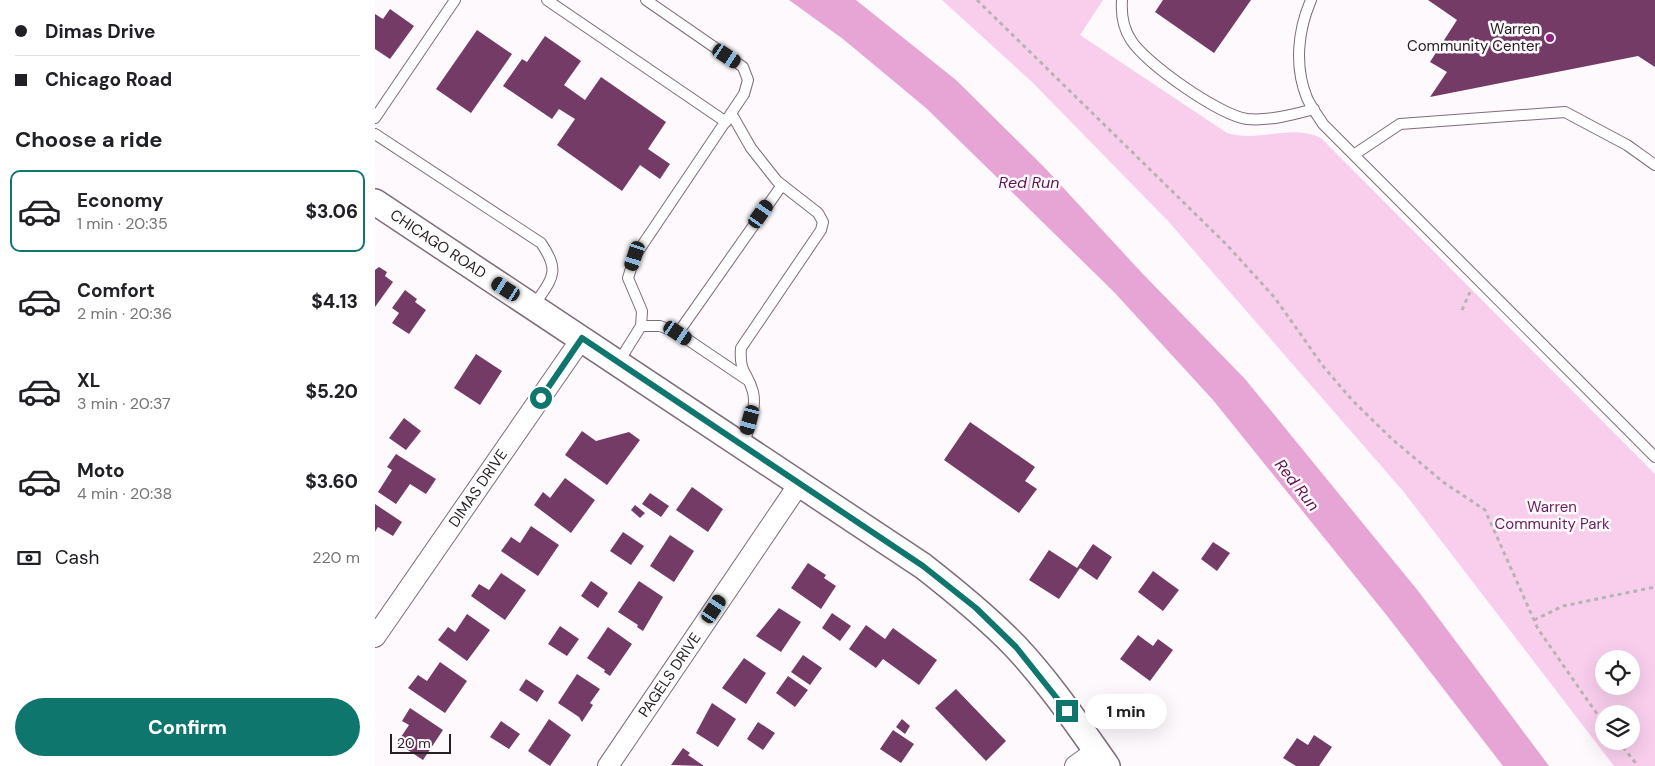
<!DOCTYPE html>
<meta charset="utf-8">
<style>
:root{--surface:#fff;--page:#f6f6f6;--text:#202124;--muted:#757577;--line:#e0e0e0;--accent:#0f766e}
body{margin:0;font-family:"DM Sans",sans-serif;background:var(--page);color:var(--text);height:100vh;display:flex;flex-direction:column;font-size:19px;white-space:nowrap}
*{box-sizing:border-box;margin:0}
p{font-size:16px;color:var(--muted)}
.icon{flex:none;width:28px;height:28px;fill:none;stroke:currentColor;stroke-width:2;stroke-linecap:round;stroke-linejoin:round}
.map{position:relative;flex:1;overflow:hidden}
.drawer{display:flex;flex-direction:column;background:var(--surface);width:375px}
.drawer>*{flex:none}
.hud{display:grid;align-content:center;height:110px;padding:0 15px;background:var(--surface)}
.tools{position:absolute;left:1220px;top:650px;display:grid;gap:10px}
.tools a{display:grid;place-items:center;width:45px;height:45px;border-radius:50%;background:var(--surface);box-shadow:0 5px 20px #0002;font-size:25px}
.scale{position:absolute;left:15px;bottom:12px;width:61px;box-sizing:border-box;padding-left:5px;border:2px solid #251e23;border-top:0;font-size:14px;line-height:18px;white-space:nowrap;color:#251e23;-webkit-text-stroke:4px #fdf9fc;paint-order:stroke}
.end{position:absolute;width:22px;height:22px;margin:-11px;border:6px solid #0f766e;background:#fff;box-shadow:0 0 0 2px #fff}
.from{border-radius:50%}
.bubble{position:absolute;height:35px;border-radius:18px;background:var(--surface);box-shadow:0 5px 20px #0002;font-size:16px;font-weight:800;line-height:35px;text-align:center}
.car{position:absolute;width:15px;height:30px;margin:-15px -8px;border-radius:6px;box-shadow:0 0 4px 1px #0007;background:linear-gradient(#222 24%,#8ab4d8 0 40%,#222 0 76%,#8ab4d8 0 86%,#222 0)}
.hud b{display:flex;align-items:center;gap:18px;height:48px;font-size:19px}
.hud b+b{border-top:1px solid var(--line)}
.hud i{width:12px;height:12px;background:var(--text)}
ul{padding:0;list-style:none}
li{display:flex;align-items:center;gap:15px;height:82px;margin:0 10px 8px;padding:0 5px;border:2px solid transparent;border-radius:10px}
li div{flex:1}
li b{display:block;font-size:19px}
li em{font-style:normal;font-weight:800}
li.active{border-color:var(--accent)}
li>.icon{width:45px;height:45px;stroke-width:1.5}
h2{padding:0 15px;font-size:22px;line-height:60px}
.pay{display:flex;align-items:center;gap:12px;height:55px;padding:0 15px;font-size:19px}
.pay p{margin-inline-start:auto}
.action{display:flex;gap:10px;margin-top:auto;padding:10px 15px}
.action a{flex:1;height:58px;border-radius:30px;background:var(--accent);color:#fff;font-size:20px;font-weight:800;line-height:58px;text-align:center}
main{display:flex;flex:1;min-height:0}
.map>svg:first-child{display:block}
.green{fill:#f8ceec;fill-rule:evenodd}
.water{fill:#e7a5d6}
.building{fill:#743b67}
.lines{fill:none;stroke-linecap:round;stroke-linejoin:round}
.service-casing{stroke:#7f6c79;stroke-width:12}
.minor-casing{stroke:#7f6c79;stroke-width:22}
.tertiary-casing{stroke:#7f6c79;stroke-width:28}
.path{stroke:#b7b2b5;stroke-width:3;stroke-dasharray:4 4;stroke-linecap:butt}
.service{stroke:#fff;stroke-width:10}
.minor{stroke:#fff;stroke-width:20}
.tertiary{stroke:#fff;stroke-width:25}
.route{stroke:#0f766e;stroke-width:6}
.poi-dot{fill:#93207f;stroke:#fdf9fc;stroke-width:2}
.labels{text-anchor:middle;dominant-baseline:central;stroke-width:5;stroke-linejoin:round;paint-order:stroke}
.poi-label{font-size:15px;fill:#251e23;stroke:#fdf9fc;text-anchor:end}
.street-label{font-size:15px;fill:#251e23;stroke:#fdf9fc}
.park-label{font-size:15px;fill:#681d5a;stroke:#fdf9fc}
.water-label{font-size:16px;font-style:italic;fill:#5e1251;stroke:#fdf9fc}
</style>
<main>
<section class="drawer">
<div class="hud">
<b><i class="from"></i>Dimas Drive</b>
<b><i></i>Chicago Road</b>
</div>
<h2>Choose a ride</h2>
<ul>
<li class="active"><svg class="icon" aria-label="car" viewBox="0 0 24 24"><path d="M5 17H2v-5l4-1 3-4h7l3 4 3 1v5h-3M9 17h6M6 11h13"/><circle cx="7" cy="17" r="2"/><circle cx="17" cy="17" r="2"/></svg><div><b>Economy</b><p>1 min · 20:35</p></div><em>$3.06</em></li>
<li><svg class="icon" aria-label="car" viewBox="0 0 24 24"><path d="M5 17H2v-5l4-1 3-4h7l3 4 3 1v5h-3M9 17h6M6 11h13"/><circle cx="7" cy="17" r="2"/><circle cx="17" cy="17" r="2"/></svg><div><b>Comfort</b><p>2 min · 20:36</p></div><em>$4.13</em></li>
<li><svg class="icon" aria-label="car" viewBox="0 0 24 24"><path d="M5 17H2v-5l4-1 3-4h7l3 4 3 1v5h-3M9 17h6M6 11h13"/><circle cx="7" cy="17" r="2"/><circle cx="17" cy="17" r="2"/></svg><div><b>XL</b><p>3 min · 20:37</p></div><em>$5.20</em></li>
<li><svg class="icon" aria-label="car" viewBox="0 0 24 24"><path d="M5 17H2v-5l4-1 3-4h7l3 4 3 1v5h-3M9 17h6M6 11h13"/><circle cx="7" cy="17" r="2"/><circle cx="17" cy="17" r="2"/></svg><div><b>Moto</b><p>4 min · 20:38</p></div><em>$3.60</em></li>
</ul>
<div class="pay"><svg class="icon" aria-label="cash" viewBox="0 0 24 24"><path d="M3 7h18v10H3z"/><circle cx="12" cy="12" r="2"/></svg>Cash<p>220 m</p></div>
<div class="action"><a>Confirm</a></div>
</section>
<div class="map">
<svg width="1280" height="766" viewBox="0 0 1280 766">
<rect width="100%" height="100%" fill="#fdf9fc"/>
<path class="green" d="M567,0H728L705,35L852,133C885,143 915,123 946,138L1280,474V766H1239L1028,491L793,221L657,82ZM1229,659H1256V686H1229ZM1229,714H1256V741H1229Z"/>
<path class="water" d="M414,0H481L581,80L670,168L767,273L870,379L1044,592L1174,766H1128L1013,617L838,400L739,292L551,108L468,39Z"/>
<path class="building" d="M788,0H876L839,53L780,12Z
M1053,0H1280V67L1263,56L1055,97L1072,72L1055,62L1082,20Z
M15,9L39,26L15,59L0,49V14L8,19Z
M102,30L137,54L96,113L61,89Z
M170,36L206,61L189,85L210,100L226,77L291,122L273,149L295,164L285,179L265,165L247,191L182,145L200,119L184,109L177,119L128,86L147,59L152,62Z
M4,267L12,272L10,276L18,282L0,307V270Z
M30,290L42,299L40,302L51,310L34,334L17,323L24,313L17,308Z
M101,354L127,371L105,405L79,388Z
M29,418L46,431L31,450L14,438Z
M595,422L660,467L650,481L662,489L644,513L569,460Z
M207,431L221,441L254,432L265,440L232,485L190,455Z
M21,454L61,479L51,494L35,484L21,504L3,492L17,470L12,467Z
M190,478L220,500L196,533L159,505L168,492L175,498Z
M317,487L348,509L333,532L301,510Z
M275,493L294,506L286,517L267,504Z
M0,504L27,522L18,536L3,527L0,532Z
M260,505L270,513L265,518L256,510Z
M156,526L184,545L163,576L126,551L136,537L145,543Z
M248,532L269,546L256,565L235,551Z
M295,535L319,551L299,582L275,566Z
M838,542L855,553L842,571L826,559Z
M718,544L737,557L722,580L705,568L684,599L654,580L674,550L702,568Z
M433,563L451,575L449,578L461,586L446,609L416,588Z
M778,571L804,590L788,611L763,592Z
M126,573L151,590L130,620L96,596L104,584L114,590Z
M216,581L233,593L223,608L206,596Z
M264,581L288,597L268,631L262,627L263,625L243,612Z
M404,608L426,622L406,652L381,636Z
M457,613L476,626L465,641L447,628Z
M92,614L115,630L92,661L63,640L73,627L80,632Z
M491,625L510,639L518,628L562,660L544,685L508,659L501,668L474,649Z
M185,626L204,639L192,656L173,644Z
M233,627L257,644L235,676L229,672L230,670L212,658Z
M763,635L778,646L783,639L798,650L775,681L745,659Z
M428,655L447,668L435,685L416,672Z
M369,658L391,673L371,704L347,688Z
M65,662L92,681L70,713L33,688L43,675L52,681Z
M202,674L225,689L215,703L218,705L207,722L204,717L183,703Z
M413,676L433,690L420,707L401,693Z
M151,679L169,691L162,702L144,690Z
M581,689L631,741L611,761L560,708Z
M337,703L361,719L343,747L321,733Z
M35,708L68,730L48,760L22,743L34,725L27,721Z
M174,719L196,735L175,766L153,751Z
M527,719L535,726L530,734L521,727Z
M126,721L145,734L134,749L115,737Z
M383,722L400,733L388,750L372,739Z
M518,730L539,744L526,763L505,749Z
M939,735L957,747L944,766H921L908,758L922,738L933,745Z
M308,748L315,753L313,755L329,766L296,765Z"/>
<g class="lines">
<g class="service-casing">
<path id="service" d="M172,0L351,122
M747,0C746,14 748,28 756,40C770,63 844,115 872,119C894,121 917,115 939,109
M936,0C923,30 919,66 932,98C936,107 943,116 948,124L1280,457
M356,113L376,148L402,181L443,213L448,222L446,230L366,348C364,374 373,372 378,392C382,409 373,430 368,446
M0,118L80,0
M0,134L166,243C187,273 176,279 158,307
M980,154L1025,124L1190,112L1252,145L1280,165
M266,326H285L303,333
M243,363L266,326L267,311L253,278L260,256L369,94L373,80L368,67L271,0
M371,379L303,333L407,185"/>
</g>
<g class="minor-casing">
<g id="minor">
<path id="s1" d="M0,637L207,338"/>
<path id="s2" d="M233,766L424,484"/>
<path d="M700,766L721,751"/>
</g>
</g>
<g class="tertiary-casing">
<g id="tertiary">
<path id="s3" d="M0,202L548,566C580,591 611,616 640,646C674,682 703,725 732,766"/>
</g>
</g>
<path class="path" d="M602,0L851,244L900,298L948,366L977,400L1017,439L1068,482L1110,510L1163,629L1229,724
M1087,310L1095,292
M1159,620L1188,606L1280,587
M1243,741L1263,766"/>
<use href="#service" class="service"/>
<use href="#minor" class="minor"/>
<use href="#tertiary" class="tertiary"/>
</g>
<g class="lines">
<path class="route" d="M166,398L207,338L548,566L601,608L641,647L692,711"/>
</g>
<circle class="poi-dot" cx="1175" cy="38" r="5"/>
<g class="labels">
<g class="poi-label">
<text x="1165" y="29">Warren<tspan x="1165" dy="17">Community Center</tspan></text>
</g>
<g class="street-label">
<text stroke="none"><textPath href="#s3" startOffset="76">CHICAGO ROAD</textPath></text>
<text stroke="none"><textPath href="#s1" startOffset="181">DIMAS DRIVE</textPath></text>
<text stroke="none"><textPath href="#s2" startOffset="110">PAGELS DRIVE</textPath></text>
</g>
<g class="park-label">
<text x="1177" y="507">Warren<tspan x="1177" dy="17">Community Park</tspan></text>
</g>
<g class="water-label">
<text x="654" y="182">Red Run</text>
<text transform="translate(922 485) rotate(52)">Red Run</text>
</g>
</g>
</svg>
<div class="tools">
<a><svg class="icon" aria-label="locate" viewBox="0 0 24 24"><circle cx="12" cy="12" r="6"/><path d="M12 2v4M12 18v4M2 12h4M18 12h4"/></svg></a>
<a><svg class="icon" aria-label="layers" viewBox="0 0 24 24"><path d="M12 4l9 5-9 5-9-5zM3 14l9 5 9-5"/></svg></a>
</div>
<div class="scale">20 m</div>
<i class="end from" style="left:166px;top:398px"></i>
<i class="end" style="left:692px;top:711px"></i>
<div class="bubble" style="left:710px;top:694px;width:82px">1 min</div>
<i class="car" style="left:352px;top:56px;rotate:124deg"></i>
<i class="car" style="left:386px;top:214px;rotate:35deg"></i>
<i class="car" style="left:260px;top:256px;rotate:198deg"></i>
<i class="car" style="left:131px;top:289px;rotate:303deg"></i>
<i class="car" style="left:303px;top:333px;rotate:124deg"></i>
<i class="car" style="left:375px;top:420px;rotate:195deg"></i>
<i class="car" style="left:339px;top:609px;rotate:34deg"></i>
</div>
</main>
